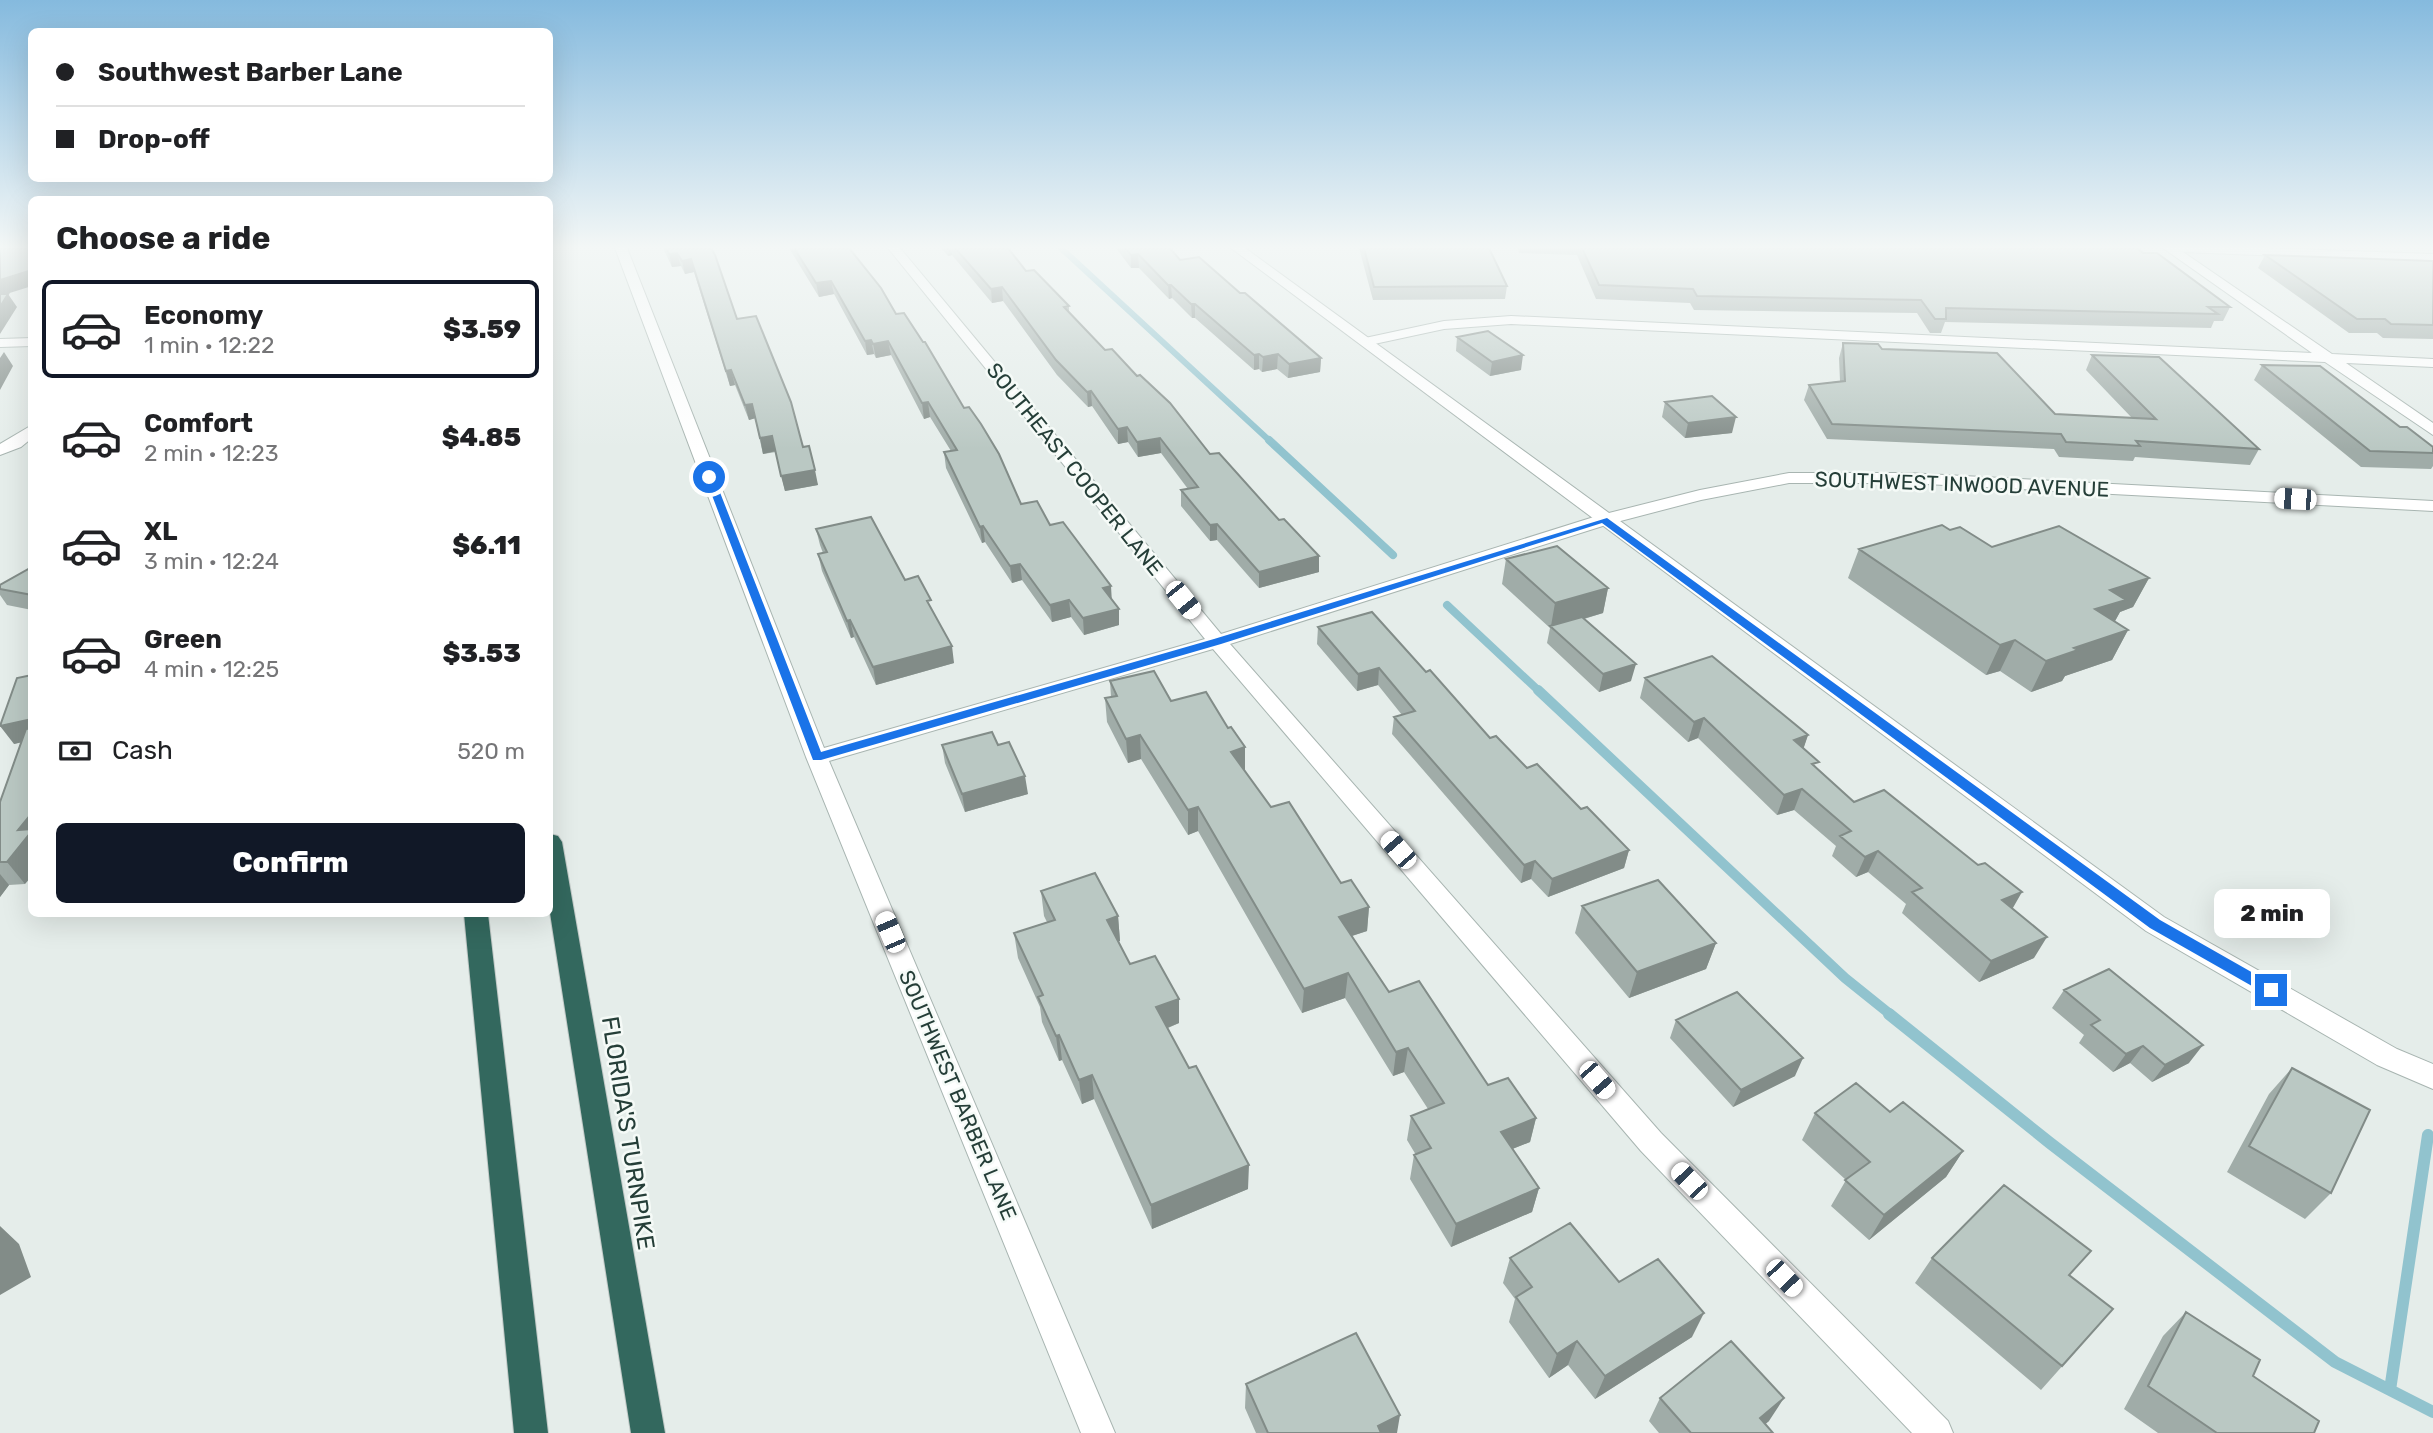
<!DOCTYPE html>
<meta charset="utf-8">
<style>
:root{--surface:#fff;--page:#f6f6f6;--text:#202124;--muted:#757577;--line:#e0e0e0;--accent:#111827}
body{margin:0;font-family:Rubik,sans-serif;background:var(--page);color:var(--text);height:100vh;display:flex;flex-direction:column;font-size:26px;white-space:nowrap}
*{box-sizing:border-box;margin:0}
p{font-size:23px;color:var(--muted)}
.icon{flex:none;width:38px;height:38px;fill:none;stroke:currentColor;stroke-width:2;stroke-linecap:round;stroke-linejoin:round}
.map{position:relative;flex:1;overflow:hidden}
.drawer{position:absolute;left:28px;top:196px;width:525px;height:721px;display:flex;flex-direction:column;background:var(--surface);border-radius:10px;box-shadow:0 7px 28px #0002}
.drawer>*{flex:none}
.hud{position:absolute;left:28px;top:28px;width:525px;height:154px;border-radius:10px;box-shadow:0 7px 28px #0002;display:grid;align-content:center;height:154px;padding:0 28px;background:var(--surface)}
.end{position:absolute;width:32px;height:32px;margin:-16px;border:9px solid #1a73e8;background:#fff;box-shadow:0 0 0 4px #fff}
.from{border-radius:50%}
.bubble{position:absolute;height:49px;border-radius:10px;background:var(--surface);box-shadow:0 7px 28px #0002;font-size:23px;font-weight:800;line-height:49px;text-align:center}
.car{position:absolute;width:21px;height:42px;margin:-21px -10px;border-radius:9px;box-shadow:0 0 5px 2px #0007;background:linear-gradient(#fff 24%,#345 0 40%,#fff 0 76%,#345 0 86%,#fff 0)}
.hud b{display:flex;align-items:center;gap:24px;height:66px;font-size:26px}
.hud b+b{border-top:2px solid var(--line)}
.hud i{width:18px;height:18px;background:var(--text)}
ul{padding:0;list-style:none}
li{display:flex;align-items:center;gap:21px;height:98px;margin:0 14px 10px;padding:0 14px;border:4px solid transparent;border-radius:10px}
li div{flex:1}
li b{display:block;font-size:26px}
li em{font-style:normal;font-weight:800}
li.on{border-color:var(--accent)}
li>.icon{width:63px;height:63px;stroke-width:1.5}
h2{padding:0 28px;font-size:32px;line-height:84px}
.pay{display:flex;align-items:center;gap:18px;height:77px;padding:0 28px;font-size:26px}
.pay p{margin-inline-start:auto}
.primary-button{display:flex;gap:14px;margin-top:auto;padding:14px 28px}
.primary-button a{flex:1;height:80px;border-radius:10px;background:var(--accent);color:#fff;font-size:28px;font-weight:800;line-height:80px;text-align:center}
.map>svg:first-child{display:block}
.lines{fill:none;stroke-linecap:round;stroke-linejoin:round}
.stream-far3{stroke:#91c3ce;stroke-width:6}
.stream-far2{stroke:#91c3ce;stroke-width:8}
.stream-far1{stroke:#91c3ce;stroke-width:10}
.stream{stroke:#91c3ce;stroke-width:12}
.minor-casing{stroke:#a8b5b1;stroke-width:2}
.tertiary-casing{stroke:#a8b5b1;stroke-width:2}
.motorway-casing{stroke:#c2c9c7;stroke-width:2}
.minor{fill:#fff;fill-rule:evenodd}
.tertiary{fill:#fff;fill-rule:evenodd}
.motorway{fill:#33685e;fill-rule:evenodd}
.wall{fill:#a0aca8}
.shaded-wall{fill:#828c88}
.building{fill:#bac8c3;stroke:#828c88;stroke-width:2}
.route{fill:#1a73e8}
.labels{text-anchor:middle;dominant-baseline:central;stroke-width:5;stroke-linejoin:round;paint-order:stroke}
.street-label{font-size:21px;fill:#253e38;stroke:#f5faf7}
.near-street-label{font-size:24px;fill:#253e38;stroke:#f5faf7}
</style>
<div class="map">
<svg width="2433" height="1433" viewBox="0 0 2433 1433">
<rect width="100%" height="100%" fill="#e5edea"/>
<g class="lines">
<path class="stream-far3" d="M1061,248L1271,442"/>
<path class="stream-far2" d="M1269,440L1393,555
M1447,605L1540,692"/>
<path class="stream-far1" d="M1538,690L1845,978L1891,1015"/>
<path class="stream" d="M1889,1014L2050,1143L2335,1362L2433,1412
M2390,1390L2428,1135"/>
<g class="minor-casing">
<path id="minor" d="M615,248H627L824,748L1205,639L888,248H900L1221,634L1597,516L1700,490L1789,473H1907L2433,501V511L1907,483H1789L1701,500L1609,524L1230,644L1661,1133L1948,1421L1953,1433H1912L1641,1151L1213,649L829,761L1115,1433H1081L806,757Z
M2163,248H2265L2433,254V262L2183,252L2332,354L2433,359V367L2346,363L2433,423V435L2325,362L1511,324L1444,329L1365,346L1358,342L1365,338L1444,321L1511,316L2312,353Z
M32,338V346L0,347V339Z
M32,425V438L21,447L0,455V444Z"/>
</g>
<g class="tertiary-casing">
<path id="tertiary" d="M1231,248H1245L2164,917L2397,1049L2433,1064V1089L2377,1065L2146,931Z"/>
</g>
<g class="motorway-casing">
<path id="motorway" d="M550,834L558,836L562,842L665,1433H631L550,913Z
M464,914H488L548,1433H514Z"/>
</g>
<use href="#minor" class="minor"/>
<use href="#tertiary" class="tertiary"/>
<use href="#motorway" class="motorway"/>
</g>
<path class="wall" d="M663,248H711L737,319L803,447L818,485L785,491L776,452L763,454L755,418L749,420L735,385L730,386L694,272L685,274L681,266L672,267Z
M789,248H849L964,408L1021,504L1050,525L1112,600L1119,625L1084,635L1071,617L1052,622L1022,580L1012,583L985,542L982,543L946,468L944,452L951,451L930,417L924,419L891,355L876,358L874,354L867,355L834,294L819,297Z
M941,248H1008L1026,271L1069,306V312L1105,350L1210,454L1279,520L1319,556V572L1259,588L1217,540L1210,541L1181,506V490L1188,489L1161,453L1138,457L1128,442L1118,444L1092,406L1088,407L1057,375L1003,301L992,303L952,255L948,256Z
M1116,248H1170L1180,260L1240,293L1321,358L1320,372L1288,378L1277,369L1262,372L1259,369L1254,370L1195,318H1192L1172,298L1169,299L1139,268H1131Z
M1359,248H1489L1507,286L1505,299L1373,300Z
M1518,248H2137L2143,253L2230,307L2223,321H2214L2211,328L1945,322L1941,333H1930L1917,313L1694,310L1690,303L1596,299L1577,255L1519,253Z
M2265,255L2433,261V339L2383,338L2377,333H2349L2258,268Z
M1457,337L1521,370L1490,376L1456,351Z
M1843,343L1882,349L2055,414L2132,418L2086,370L2092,355L2259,449L2250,465L2135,457L2133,461L2059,457L2054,449L1827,439L1804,400L1809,385L1840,381L1839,358Z
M2262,365L2400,427L2433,447V466L2431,469L2361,467L2254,380Z
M1665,402L1732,433L1685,438L1662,417Z
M816,529L905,580L932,610L954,663L876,685L854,637L851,638L822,571L818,554L823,553L820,545Z
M1950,530L1992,547L2149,578L2133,607L2120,612L2115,621L2128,630L2112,660L2065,676L2062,681L2031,692L2000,671L1986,675L1848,578L1859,549Z
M1506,559L1608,588L1603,613L1584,619L1631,681L1599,692L1547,643L1550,628L1502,584Z
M32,567V610L7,605L0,595V585Z
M1318,627L1426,672L1490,738L1581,809L1629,850L1624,868L1548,897L1531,879L1521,883L1392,734L1394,717L1402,715L1378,685L1357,691L1317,644Z
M32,675L25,884L9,885L0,897V802L21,742L14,744Z
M1645,678L1808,735L1803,749L1817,768L1854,802L2012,909L2034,958L1979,982L1902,913L1906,904L1868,872L1856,877L1832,856L1836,846L1794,810L1777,815L1698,738L1688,742L1640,698Z
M1110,681L1171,701L1245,771L1271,807L1341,883L1369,907L1367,931L1352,936L1389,992L1488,1085L1536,1118L1530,1142L1512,1149L1539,1188L1532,1212L1451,1247L1410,1179L1414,1155H1416L1407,1140L1411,1116L1428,1109L1404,1072L1393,1076L1345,998L1302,1013L1198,831L1188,835L1141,759L1128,763L1107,722L1105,698L1111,697Z
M942,745H998L1028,794L965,812L945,763Z
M1041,891L1118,916L1120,941H1118L1130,964L1179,999V1023L1168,1028L1248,1189L1152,1229L1094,1099L1082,1104L1062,1060L1059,1061L1042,1022L1040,1007L1018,958L1014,933L1047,922L1044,916Z
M1582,906L1716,943L1706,969L1629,998L1575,933Z
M2064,990L2189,1063L2152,1082L2130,1063L2113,1072L2079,1043L2084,1035L2052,1008Z
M1676,1020L1795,1076L1733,1107L1670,1038Z
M2292,1068L2331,1193L2305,1219L2227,1172L2269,1094Z
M1890,1112L1963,1151L1946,1177L1869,1240L1831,1206L1846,1180L1802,1140L1815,1113Z
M1510,1258L1619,1282L1692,1337L1595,1399L1568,1365L1549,1378L1509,1322L1515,1299L1503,1283Z
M1932,1258L2070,1276L2113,1309L2041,1390L1915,1283Z
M2186,1312L2253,1376L2314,1433H2158L2124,1409L2163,1336Z
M1246,1384L1397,1433H1256L1245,1408Z
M1660,1398L1769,1421L1765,1424L1773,1433H1659L1649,1421Z"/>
<path class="shaded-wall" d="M947,248H951L952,255L948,256Z
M677,253L681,266L672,267L669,254Z
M1138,254L1139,268H1131V255Z
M691,259L694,272L685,274L682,261Z
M32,270V286L0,296V280Z
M831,281L834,294L819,297L816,283Z
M1168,285H1171L1172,298L1169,299Z
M1002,287L1003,301L992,303L991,289Z
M8,294L17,307L0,334V307Z
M1191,304H1195V318H1192Z
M871,340L874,354L867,355L865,341Z
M888,341L891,355L876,358L873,344Z
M4,352L13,366L0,390V358Z
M1259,354V369L1254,370V355Z
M1278,354L1277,369L1262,372L1263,357Z
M1523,355L1521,370L1490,376L1492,362Z
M1321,358L1320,372L1288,378L1289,364Z
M731,370L735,385L730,386L726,371Z
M1091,391L1092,406L1088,407L1087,392Z
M928,402L930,417L924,419L922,403Z
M752,404L756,418L749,420L745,405Z
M1736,417L1732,433L1685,438L1688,423Z
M1127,427L1128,442L1118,444V429Z
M772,436L776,451L763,454L760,438Z
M1160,438L1161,453L1138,457L1137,442Z
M815,470L818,485L785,491L781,476Z
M1217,524V540L1210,541V525Z
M983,526L985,542L982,543L980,527Z
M1319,556V572L1259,588V572Z
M1020,564L1022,580L1012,583L1010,566Z
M2149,578L2133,607L2120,612L2110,630L2095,609L2110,590Z
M1111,586L1112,603L1103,588Z
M1608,588L1603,613L1552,628L1551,626L1555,603Z
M1069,600L1071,617L1052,622L1050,605Z
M1119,609V625L1084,635L1083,618Z
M850,620L854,637L851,638L847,621Z
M2128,630L2112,660L2065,676L2062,681L2031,692L2046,661L2074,648Z
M2015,640L2000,671L1986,675L2000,645Z
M952,646L954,663L876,685L873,667Z
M1636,664L1631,681L1599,692L1603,674Z
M1379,668L1378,685L1357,691L1358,674Z
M1704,718L1698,738L1688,742L1694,722Z
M32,719V740L14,744L0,726Z
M1140,735L1141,759L1128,763L1126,739Z
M1808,735L1801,756L1794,740Z
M1245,747V771L1231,752Z
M1025,776L1028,794L965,812L962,794Z
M1802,789L1794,810L1777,815L1784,795Z
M1198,807V831L1188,835V810Z
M32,813V876L25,884L7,862L18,830Z
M1629,850L1624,868L1548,897L1552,879Z
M1878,851L1868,872L1856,877L1865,857Z
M1535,861L1531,879L1521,883L1524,865Z
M0,874L9,885L0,897Z
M2022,892L2010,913L2002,900Z
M1369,907L1367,931L1336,941L1339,917Z
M1118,916L1120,941L1109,945L1107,920Z
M2047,937L2034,958L1979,982L1991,961Z
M1716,943L1706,969L1629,998L1637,972Z
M1348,973L1345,998L1302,1013L1304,989Z
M1179,999V1023L1157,1032L1156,1007Z
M1059,1035L1062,1060L1059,1061L1056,1036Z
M2203,1045L2189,1063L2152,1082L2165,1065Z
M2143,1046L2130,1063L2113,1072L2126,1054Z
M1408,1048L1404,1072L1393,1076L1396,1052Z
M1803,1058L1795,1076L1733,1107L1741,1090Z
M1092,1075L1094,1099L1082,1104L1079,1080Z
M1536,1118L1530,1142L1495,1156L1501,1132Z
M1963,1151L1946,1177L1869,1240L1884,1215Z
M1249,1165L1248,1189L1152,1229L1151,1205Z
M1539,1188L1532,1212L1451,1247L1456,1224Z
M0,1226L19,1244L31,1277L0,1295Z
M1704,1313L1692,1337L1595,1399L1605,1376Z
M1577,1341L1568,1365L1549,1378L1557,1354Z
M1784,1398L1769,1421L1755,1433L1760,1418Z
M1400,1415L1397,1433H1376L1378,1426Z"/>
<path class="building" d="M0,248H32V270L0,280Z
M666,248H711L715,255L737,319L756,316L791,402L803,447L809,446L815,470L781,476L772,436L760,438L752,404L745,405L731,370L726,371L691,259L682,261L677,253L669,254Z
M794,248H849L881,288L896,314L904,313L923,342H925L964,408L969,407L981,424L999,454L1021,504L1037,501L1050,525L1063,522L1111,586L1103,588L1119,609L1083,618L1069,600L1050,605L1020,564L1010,566L983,526L980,527L944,452L957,450L928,402L922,403L888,341L873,344L871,340L865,341L831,281L816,283Z
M955,248H1008L1026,271L1034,270L1069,306L1064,307L1105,350L1112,349L1137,376L1140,375L1170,403L1210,454L1219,453L1279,520L1284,519L1319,556L1259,572L1217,524L1210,525L1181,490L1198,487L1160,438L1137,442L1127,427L1118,429L1091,391L1087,392L1056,360L1002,287L991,289Z
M1125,248H1170L1180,260L1199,257L1240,293H1245L1321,358L1289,364L1278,354L1263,357L1259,354L1254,355L1195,304H1191L1171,285H1168L1138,254L1131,255Z
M1364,248H1489L1507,286L1374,287Z
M1582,248H2137L2143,253H2157L2230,307H2208L2218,314L1946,308V319H1935L1921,300L1697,296L1693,289L1599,285Z
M2265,255L2433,261V325L2391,324L2385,319H2357Z
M0,294H8L0,307Z
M1488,331L1523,355L1492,362L1457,337Z
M1843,343L1878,344L1882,349L1997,353L2055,414L2156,419L2092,355L2159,357L2259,449L2136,441L2140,446L2066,442L2061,434L1832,424L1809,385L1845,381Z
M2262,365L2320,366L2400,427H2407L2433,447V453L2370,451Z
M1712,396L1736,417L1688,423L1665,402Z
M871,517L905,580L918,576L931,600L927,601L952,646L873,667L850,620L847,621L818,554L827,552L816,529Z
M1942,525L1950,530L1960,527L1992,547L2059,526L2149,578L2110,590L2126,600L2095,609L2128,630L2074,648L2078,650L2046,661L2015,640L2000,645L1859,549Z
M1557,546L1608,588L1555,603L1506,559Z
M32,567V595L0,589V585Z
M1372,612L1426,672L1430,670L1490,738L1496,736L1527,768L1537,764L1581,809L1587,807L1629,850L1552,879L1535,861L1524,865L1394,717L1415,711L1379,668L1358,674L1318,627Z
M1582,617L1636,664L1603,674L1550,626Z
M1712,656L1808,735L1794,740L1819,762L1812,764L1854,802L1884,790L1978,865L1985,863L2022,892L2002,900L2047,937L1991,961L1912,892L1922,888L1878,851L1865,857L1840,836L1851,831L1802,789L1784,795L1704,718L1694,722L1645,678Z
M1154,671L1171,701L1206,692L1228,728L1231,727L1245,747L1231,752L1271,807L1289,802L1341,883L1351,880L1369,907L1339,917L1389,992L1419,981L1488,1085L1508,1078L1536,1118L1501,1132L1539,1188L1456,1224L1414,1155L1431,1148L1411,1116L1444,1103L1408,1048L1396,1052L1348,973L1304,989L1198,807L1188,810L1140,735L1126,739L1105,698L1117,696L1110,681Z
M32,675V719L0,726L17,678Z
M32,728V813L18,830L32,829V831L7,862H0V802L26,729Z
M992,732L998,745L1009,742L1025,776L962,794L942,745Z
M1095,873L1118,916L1107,920L1130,964L1155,956L1179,999L1156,1007L1189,1068L1196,1066L1249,1165L1151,1205L1092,1075L1079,1080L1059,1035L1056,1036L1038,997L1043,995L1014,933L1055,920L1041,891Z
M1658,880L1716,943L1637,972L1582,906Z
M2109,969L2203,1045L2165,1065L2143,1046L2126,1054L2091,1025L2100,1020L2064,990Z
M1737,992L1803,1058L1741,1090L1676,1020Z
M2292,1068L2370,1110L2331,1193L2249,1146Z
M1856,1083L1890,1112L1903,1102L1963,1151L1884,1215L1845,1180L1870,1162L1815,1113Z
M2004,1185L2091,1251L2069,1275L2113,1309L2062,1366L1932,1258Z
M1570,1223L1619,1282L1658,1259L1704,1313L1605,1376L1577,1341L1557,1354L1516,1297L1532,1287L1510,1258Z
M2186,1312L2260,1360L2253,1376L2319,1421L2314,1433H2217L2148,1386Z
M1356,1333L1400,1415L1378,1426L1381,1433H1268L1246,1384Z
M1731,1341L1784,1398L1760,1418L1773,1433H1691L1660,1398Z"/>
<linearGradient id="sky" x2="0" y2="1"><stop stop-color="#85bade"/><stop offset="0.55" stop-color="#f3f7f6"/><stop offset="1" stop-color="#f3f7f6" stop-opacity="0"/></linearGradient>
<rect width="2433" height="449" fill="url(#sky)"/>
<path class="route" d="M709,474L714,477L821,752L1214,639L1607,518L2160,920L2276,986L2278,990L2271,996L2266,994L2150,928L1602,523L1221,644L821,760H813L705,477Z"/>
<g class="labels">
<g class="street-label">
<text transform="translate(1075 469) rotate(51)">SOUTHEAST COOPER LANE</text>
<text transform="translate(1962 484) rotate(2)">SOUTHWEST INWOOD AVENUE</text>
<text transform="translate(958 1095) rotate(67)">SOUTHWEST BARBER LANE</text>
</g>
<g class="near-street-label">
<text transform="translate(628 1133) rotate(81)">FLORIDA'S TURNPIKE</text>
</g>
</g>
</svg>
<i class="end from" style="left:709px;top:477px"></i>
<i class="end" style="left:2271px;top:990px"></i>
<div class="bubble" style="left:2214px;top:889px;width:116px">2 min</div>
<i class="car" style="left:2295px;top:499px;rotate:273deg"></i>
<i class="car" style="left:1183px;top:600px;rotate:141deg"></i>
<i class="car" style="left:1398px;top:850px;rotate:319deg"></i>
<i class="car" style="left:890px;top:932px;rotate:337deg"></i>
<i class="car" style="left:1597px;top:1080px;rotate:139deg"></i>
<i class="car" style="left:1689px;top:1181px;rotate:316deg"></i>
<i class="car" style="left:1784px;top:1278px;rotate:136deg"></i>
<div class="hud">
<b><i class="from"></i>Southwest Barber Lane</b>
<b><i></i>Drop-off</b>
</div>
<section class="drawer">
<h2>Choose a ride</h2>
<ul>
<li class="on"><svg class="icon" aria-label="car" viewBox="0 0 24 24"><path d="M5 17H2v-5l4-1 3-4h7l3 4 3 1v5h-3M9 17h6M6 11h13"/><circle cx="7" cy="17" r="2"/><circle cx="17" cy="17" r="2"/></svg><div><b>Economy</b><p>1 min · 12:22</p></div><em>$3.59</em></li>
<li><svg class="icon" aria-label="car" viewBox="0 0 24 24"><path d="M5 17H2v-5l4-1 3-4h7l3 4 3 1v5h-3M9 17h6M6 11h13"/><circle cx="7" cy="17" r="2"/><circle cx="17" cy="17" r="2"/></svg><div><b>Comfort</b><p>2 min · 12:23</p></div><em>$4.85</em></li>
<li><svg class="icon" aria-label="car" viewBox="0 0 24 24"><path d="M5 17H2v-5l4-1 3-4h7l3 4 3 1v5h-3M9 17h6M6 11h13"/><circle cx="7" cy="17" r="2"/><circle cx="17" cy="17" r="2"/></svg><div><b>XL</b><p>3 min · 12:24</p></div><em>$6.11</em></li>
<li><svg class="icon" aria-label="car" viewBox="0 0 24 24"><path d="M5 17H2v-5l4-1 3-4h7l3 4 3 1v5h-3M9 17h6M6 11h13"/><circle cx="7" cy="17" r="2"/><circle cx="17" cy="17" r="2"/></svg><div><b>Green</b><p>4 min · 12:25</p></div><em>$3.53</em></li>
</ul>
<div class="pay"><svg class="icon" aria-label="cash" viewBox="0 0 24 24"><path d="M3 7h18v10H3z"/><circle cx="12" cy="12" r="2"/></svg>Cash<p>520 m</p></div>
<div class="primary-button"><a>Confirm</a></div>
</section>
</div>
